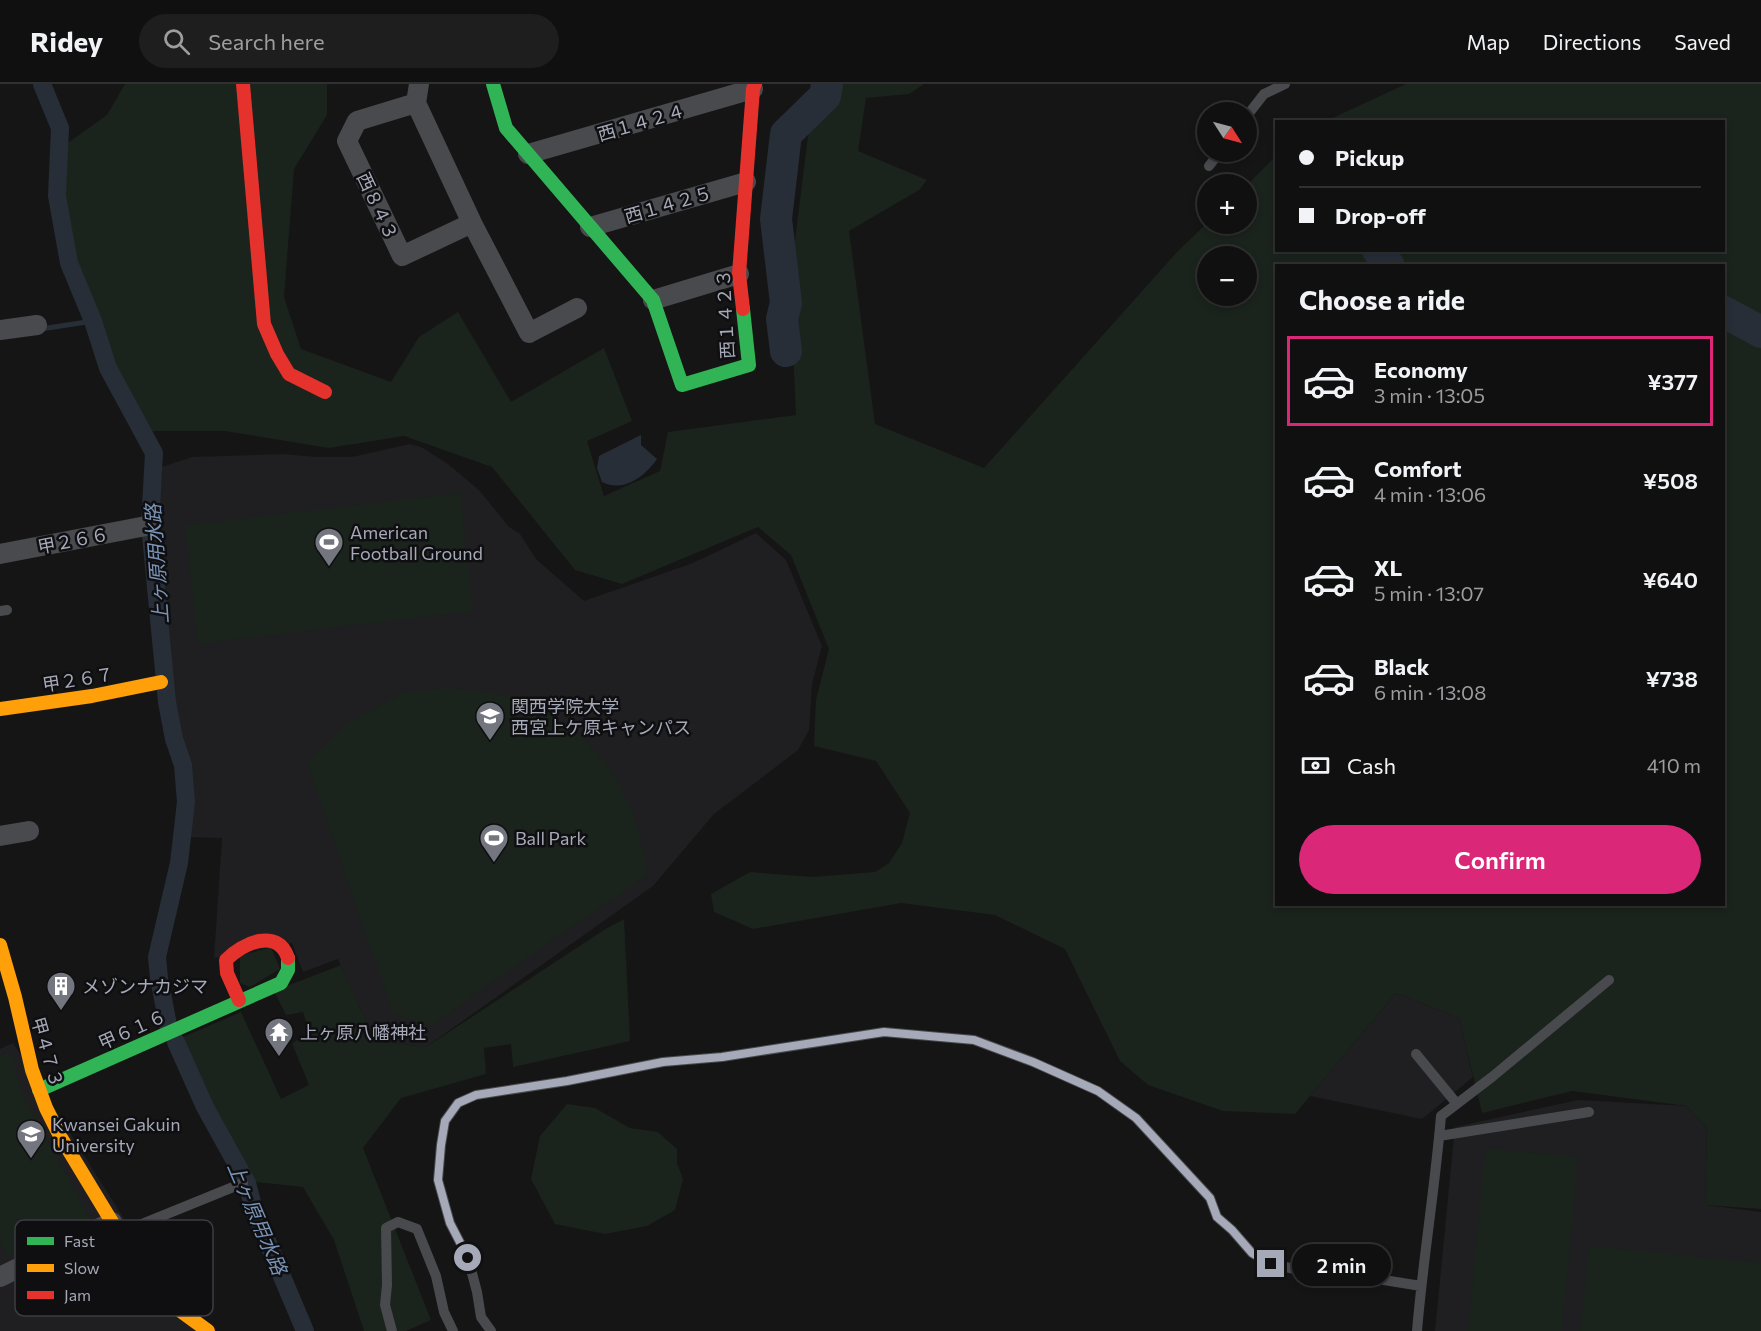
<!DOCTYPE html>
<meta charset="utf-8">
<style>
:root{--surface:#101010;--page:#1e1e1e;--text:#f1f3f6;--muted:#9c9d9f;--line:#303030;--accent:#db2777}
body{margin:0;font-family:Commissioner,"Noto Sans JP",sans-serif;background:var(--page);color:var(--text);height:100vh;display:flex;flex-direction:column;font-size:22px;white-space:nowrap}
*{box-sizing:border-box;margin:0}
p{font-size:20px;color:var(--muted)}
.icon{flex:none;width:33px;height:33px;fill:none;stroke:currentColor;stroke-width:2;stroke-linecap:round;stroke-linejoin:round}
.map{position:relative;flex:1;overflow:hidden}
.drawer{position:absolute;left:1275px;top:180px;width:450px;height:642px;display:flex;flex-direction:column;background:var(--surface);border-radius:0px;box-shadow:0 3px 9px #0003,0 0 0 2px var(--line)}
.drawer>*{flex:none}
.banner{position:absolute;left:1275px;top:36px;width:450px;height:132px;border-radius:0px;box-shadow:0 3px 9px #0003,0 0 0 2px var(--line);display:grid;align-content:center;height:132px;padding:0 24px;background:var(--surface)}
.needle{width:39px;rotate:126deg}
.controls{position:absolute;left:1197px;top:18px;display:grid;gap:12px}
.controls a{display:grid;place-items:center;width:60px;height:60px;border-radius:50%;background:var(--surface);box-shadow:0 3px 9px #0003,0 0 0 2px var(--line);font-size:30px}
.end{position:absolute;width:27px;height:27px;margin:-14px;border:8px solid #a5a9b8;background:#111;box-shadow:0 0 0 3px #111}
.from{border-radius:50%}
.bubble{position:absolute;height:42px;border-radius:21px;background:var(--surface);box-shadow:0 3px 9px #0003,0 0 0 2px var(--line);font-size:20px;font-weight:600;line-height:42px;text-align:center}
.banner b{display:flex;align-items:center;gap:21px;height:57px;font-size:22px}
.banner b+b{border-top:2px solid var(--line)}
.banner i{width:15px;height:15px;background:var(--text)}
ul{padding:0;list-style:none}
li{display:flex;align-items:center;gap:18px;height:90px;margin:0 12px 9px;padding:0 12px;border:3px solid transparent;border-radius:0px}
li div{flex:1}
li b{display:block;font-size:22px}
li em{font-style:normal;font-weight:600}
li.on{border-color:var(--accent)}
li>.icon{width:54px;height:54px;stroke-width:1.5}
h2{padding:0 24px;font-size:27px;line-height:72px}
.pay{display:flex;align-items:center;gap:15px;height:66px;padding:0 24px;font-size:22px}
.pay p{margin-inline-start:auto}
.action{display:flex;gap:12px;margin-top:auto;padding:12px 24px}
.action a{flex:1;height:69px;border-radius:36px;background:var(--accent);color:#fff;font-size:24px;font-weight:600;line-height:69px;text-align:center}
header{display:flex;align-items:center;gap:36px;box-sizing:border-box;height:84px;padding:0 30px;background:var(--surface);border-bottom:2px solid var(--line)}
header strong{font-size:28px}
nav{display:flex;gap:33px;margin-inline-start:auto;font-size:21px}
.search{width:420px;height:54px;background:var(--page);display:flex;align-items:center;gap:15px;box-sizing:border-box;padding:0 21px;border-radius:33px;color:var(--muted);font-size:22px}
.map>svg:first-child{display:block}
.built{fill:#1f1f21}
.green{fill:#1b231d;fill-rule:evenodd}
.water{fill:#272e38}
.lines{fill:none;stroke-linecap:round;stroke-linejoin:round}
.stream{stroke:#272e38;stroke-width:5}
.canal{stroke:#272e38;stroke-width:18}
.river{stroke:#272e38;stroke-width:32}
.lane{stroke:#494a4e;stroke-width:10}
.street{stroke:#494a4e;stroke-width:20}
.fast{stroke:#30b455;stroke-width:14}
.slow{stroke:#ff9f0a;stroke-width:14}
.jam{stroke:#e5322d;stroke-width:14}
.route{stroke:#a5a9b8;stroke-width:8}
.labels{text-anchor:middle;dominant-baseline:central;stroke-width:5;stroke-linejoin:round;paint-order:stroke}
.street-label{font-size:18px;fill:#a5a9b8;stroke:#0f0f11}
.poi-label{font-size:18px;fill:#a5a9b8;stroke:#0f0f11;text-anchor:start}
.water-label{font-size:20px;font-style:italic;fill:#7993b6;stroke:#0f0f11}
.key{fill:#0f0f11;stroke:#3c3d43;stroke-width:1.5}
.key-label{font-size:16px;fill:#a5a9b8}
</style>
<header>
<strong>Ridey</strong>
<div class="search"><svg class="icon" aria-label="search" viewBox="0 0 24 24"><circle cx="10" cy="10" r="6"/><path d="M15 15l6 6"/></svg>Search here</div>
<nav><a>Map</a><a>Directions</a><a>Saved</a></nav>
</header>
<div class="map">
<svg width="1761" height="1247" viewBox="0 0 1761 1247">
<rect width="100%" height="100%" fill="#151515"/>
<path class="built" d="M410,360L421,363L448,380L479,406L509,443L520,450L536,475L584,517L693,479L756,449L786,476L822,562L812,600L809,646L798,666L714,730L653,802L426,963L375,957L338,875L303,888L292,859L214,874L222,754L185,753L189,713L186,681L173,649L168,610L151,421L156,385L192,373L283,370L316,373H352Z
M1396,909L1459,934L1473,993L1422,1035L1310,1012Z
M13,959L195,1247H0V965Z
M1578,1016L1687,1022L1707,1045L1705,1121L1761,1128V1247H1435L1455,1043Z"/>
<path class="green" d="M125,0H327V31L294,85L284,213L301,265L391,298L419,253L458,228L511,318L604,264L632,337L587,357L604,412L660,387L668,348L796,331L790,196L809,44L832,0H924L909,10L866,14L858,67L927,96L919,106L849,147L875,340L984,384L1177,168L1207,139L1246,140L1247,101L1276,72V166H1724V38L1326,37L1406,0H1761V1125L1705,1121L1707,1045L1687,1022L1572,1007L1482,1029L1459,934L1396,909L1295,1030L1223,1027L1148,1001L1120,977L1065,865L995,831L901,819L753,845L714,828L711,810L750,788L812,793L875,788L889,779L902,759L910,729L876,677L814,662L816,616L829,565L791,471L758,443L622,500L575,486L492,383L404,352L329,364L225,347H146L109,283L66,139L62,63L107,31ZM1208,172H1246V212H1208ZM1276,182H1724V820H1276Z
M460,409L473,527L198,560L185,441Z
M451,604C472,608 499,608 519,614C532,618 545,627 556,634C615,672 637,723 648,790L430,942L393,929L307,679L349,638L405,608Z
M624,835L630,957L513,983L511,960L484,964L486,990L401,1014L363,1064L431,1236L406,1247H364L334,1156L303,1103L256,1098L197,993L181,954L241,928L281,1015L309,1001L292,959L310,950L303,928L286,931L274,907L341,881L375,957L426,963L604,846Z
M271,863L280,885L250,903L240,899V872Z
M11,967L23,1012L91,1136L9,1173L0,1158V972Z
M567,1020L595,1024L630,1044L658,1048L677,1065V1079L683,1095L675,1126L647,1142L605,1150L555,1140L531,1095L540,1052Z
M1485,1064L1578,1073L1562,1247H1468Z
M1589,1162L1761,1179V1247H1580Z"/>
<path class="water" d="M641,351V361L657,375C645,392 624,409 602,398L597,384L599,372Z"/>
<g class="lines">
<path class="stream" d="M41,245L93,237"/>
<path class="canal" d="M42,0L60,44L57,112L69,179L93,237L108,284L154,369L150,441L167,618L174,655L183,681L186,718L179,779L157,873L159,894L168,941
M176,958L205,1023L247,1099L254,1126L305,1247"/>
<path class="river" d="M1378,166L1389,182
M1724,228L1761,248
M786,267L782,235L786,219L776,135L786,50L825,12L827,0"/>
<path class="lane" d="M1246,33L1264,10L1285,0
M1209,82L1220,68
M0,527L7,526
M1416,970L1457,1020
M1439,1052L1589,1028
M120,1149L243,1099
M392,1247L385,1221L387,1201L386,1144L398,1138L417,1145L436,1192L444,1228L453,1247
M491,1247L481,1233L477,1208L468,1174L450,1139L438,1096L441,1061L445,1037L458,1019L476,1011L567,997L663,978L722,973L884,948L974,956L1033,978L1098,1007L1136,1034L1210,1114L1217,1133L1232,1146L1252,1169L1271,1180L1318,1190H1347L1421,1202
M1417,1247C1423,1175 1435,1104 1441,1032L1492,993L1609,896"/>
<path class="street" d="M416,19L357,37L347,57L402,172L472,139L416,19L419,0
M528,70L753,5
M472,139L529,249L577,224
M590,143L746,98
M653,216L739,190
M0,246L37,241
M0,470L146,442
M0,752L29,747
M0,1193L112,1138"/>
<path class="fast" d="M493,0L506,44L653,216L682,301L749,281L743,225
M39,1006L281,899L288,886V874"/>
<path class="slow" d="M0,625L92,612L161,598
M0,861L15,913L32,986L46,1024L60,1052L112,1138L158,1203L178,1225L208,1247"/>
<path class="jam" d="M243,0L264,240L277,270L289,290L325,308
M743,225L739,190L753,5L755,0
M239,916L227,889L226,876C242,859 278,843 288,874"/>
</g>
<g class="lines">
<path class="route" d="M468,1174L450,1139L438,1096L441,1061L445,1037L458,1019L476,1011L567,997L663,978L722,973L884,948L974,956L1033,978L1098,1007L1136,1034L1210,1114L1217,1133L1232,1146L1252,1169L1271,1180"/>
</g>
<defs>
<g id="stadium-pin" transform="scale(1.5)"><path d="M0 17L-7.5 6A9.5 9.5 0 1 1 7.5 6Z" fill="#73757f" stroke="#0f0f11"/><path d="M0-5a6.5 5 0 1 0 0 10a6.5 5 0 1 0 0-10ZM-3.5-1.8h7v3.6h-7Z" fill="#fff"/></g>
<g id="university-pin" transform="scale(1.5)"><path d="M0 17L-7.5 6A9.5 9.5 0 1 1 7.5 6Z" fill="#73757f" stroke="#0f0f11"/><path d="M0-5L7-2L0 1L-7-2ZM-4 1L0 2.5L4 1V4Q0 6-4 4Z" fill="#fff"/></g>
<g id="building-pin" transform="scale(1.5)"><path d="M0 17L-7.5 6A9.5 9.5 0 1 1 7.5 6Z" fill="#73757f" stroke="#0f0f11"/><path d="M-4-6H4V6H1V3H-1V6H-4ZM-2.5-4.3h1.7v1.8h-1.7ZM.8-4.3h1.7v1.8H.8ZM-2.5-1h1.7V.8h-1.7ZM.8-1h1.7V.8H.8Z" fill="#fff"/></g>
<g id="temple-pin" transform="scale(1.5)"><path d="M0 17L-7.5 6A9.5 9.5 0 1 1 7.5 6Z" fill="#73757f" stroke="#0f0f11"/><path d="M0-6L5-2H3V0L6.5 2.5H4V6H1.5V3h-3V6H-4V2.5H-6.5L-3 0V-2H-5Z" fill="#fff"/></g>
</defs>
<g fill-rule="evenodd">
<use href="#stadium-pin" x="329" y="458"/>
<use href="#university-pin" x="490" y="632"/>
<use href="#stadium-pin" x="494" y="754"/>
<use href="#building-pin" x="61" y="902"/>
<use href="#temple-pin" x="279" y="948"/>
<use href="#university-pin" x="31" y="1050"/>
</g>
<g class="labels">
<g class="street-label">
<text transform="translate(641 38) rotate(-16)">西１４２４</text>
<text transform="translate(668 120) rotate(-16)">西１４２５</text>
<text transform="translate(378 122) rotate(65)">西８４３</text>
<text transform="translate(725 230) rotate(-93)">西１４２３</text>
<text transform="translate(73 456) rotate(-11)">甲２６６</text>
<text transform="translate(78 595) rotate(-9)">甲２６７</text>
<text transform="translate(132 945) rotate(-24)">甲６１６</text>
<text transform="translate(48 968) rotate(74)">甲４７３</text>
</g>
<g class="poi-label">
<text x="350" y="448">American<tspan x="350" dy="21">Football Ground</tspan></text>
<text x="511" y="622">関西学院大学<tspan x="511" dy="21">西宮上ケ原キャンパス</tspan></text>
<text x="515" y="754">Ball Park</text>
<text x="82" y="902">メゾンナカジマ</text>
<text x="300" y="948">上ヶ原八幡神社</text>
<text x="52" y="1040">Kwansei Gakuin<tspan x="52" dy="21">University</tspan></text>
</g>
<g class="water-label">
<text transform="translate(156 480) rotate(-94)">上ヶ原用水路</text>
<text transform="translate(258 1134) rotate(67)">上ヶ原用水路</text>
</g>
</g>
<rect x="15" y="1136" width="198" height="96" rx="9" class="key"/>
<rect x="27" y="1153" width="27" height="8" fill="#30b455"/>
<rect x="27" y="1180" width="27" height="8" fill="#ff9f0a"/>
<rect x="27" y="1207" width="27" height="8" fill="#e5322d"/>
<g class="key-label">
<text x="64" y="1163">Fast</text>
<text x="64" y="1190">Slow</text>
<text x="64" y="1217">Jam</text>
</g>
</svg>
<div class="controls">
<a><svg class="needle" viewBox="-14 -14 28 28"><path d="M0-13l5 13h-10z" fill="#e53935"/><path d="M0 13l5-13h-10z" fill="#9c9d9f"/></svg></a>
<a>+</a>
<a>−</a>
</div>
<i class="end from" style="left:468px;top:1174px"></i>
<i class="end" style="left:1271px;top:1180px"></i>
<div class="bubble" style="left:1292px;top:1160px;width:99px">2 min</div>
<div class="banner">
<b><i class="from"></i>Pickup</b>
<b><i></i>Drop-off</b>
</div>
<section class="drawer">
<h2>Choose a ride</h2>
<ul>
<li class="on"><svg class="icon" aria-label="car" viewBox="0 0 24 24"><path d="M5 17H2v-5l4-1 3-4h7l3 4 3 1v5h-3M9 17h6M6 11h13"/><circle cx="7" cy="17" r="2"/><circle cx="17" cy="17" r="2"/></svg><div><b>Economy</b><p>3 min · 13:05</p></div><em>¥377</em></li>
<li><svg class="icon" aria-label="car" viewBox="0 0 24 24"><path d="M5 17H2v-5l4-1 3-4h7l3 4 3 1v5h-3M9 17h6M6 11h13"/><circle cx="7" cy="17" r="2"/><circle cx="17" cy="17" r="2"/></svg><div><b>Comfort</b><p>4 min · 13:06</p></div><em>¥508</em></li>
<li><svg class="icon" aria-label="car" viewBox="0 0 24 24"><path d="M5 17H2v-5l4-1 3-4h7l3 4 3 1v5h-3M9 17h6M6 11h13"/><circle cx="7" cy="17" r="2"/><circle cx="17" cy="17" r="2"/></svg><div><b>XL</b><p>5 min · 13:07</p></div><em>¥640</em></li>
<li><svg class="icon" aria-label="car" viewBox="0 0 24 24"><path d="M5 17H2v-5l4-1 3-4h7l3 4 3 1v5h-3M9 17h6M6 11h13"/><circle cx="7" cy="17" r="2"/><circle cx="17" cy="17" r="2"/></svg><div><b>Black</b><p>6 min · 13:08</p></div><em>¥738</em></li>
</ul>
<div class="pay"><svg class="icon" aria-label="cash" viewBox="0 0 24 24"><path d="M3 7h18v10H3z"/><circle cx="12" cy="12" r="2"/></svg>Cash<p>410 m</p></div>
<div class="action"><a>Confirm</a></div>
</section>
</div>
